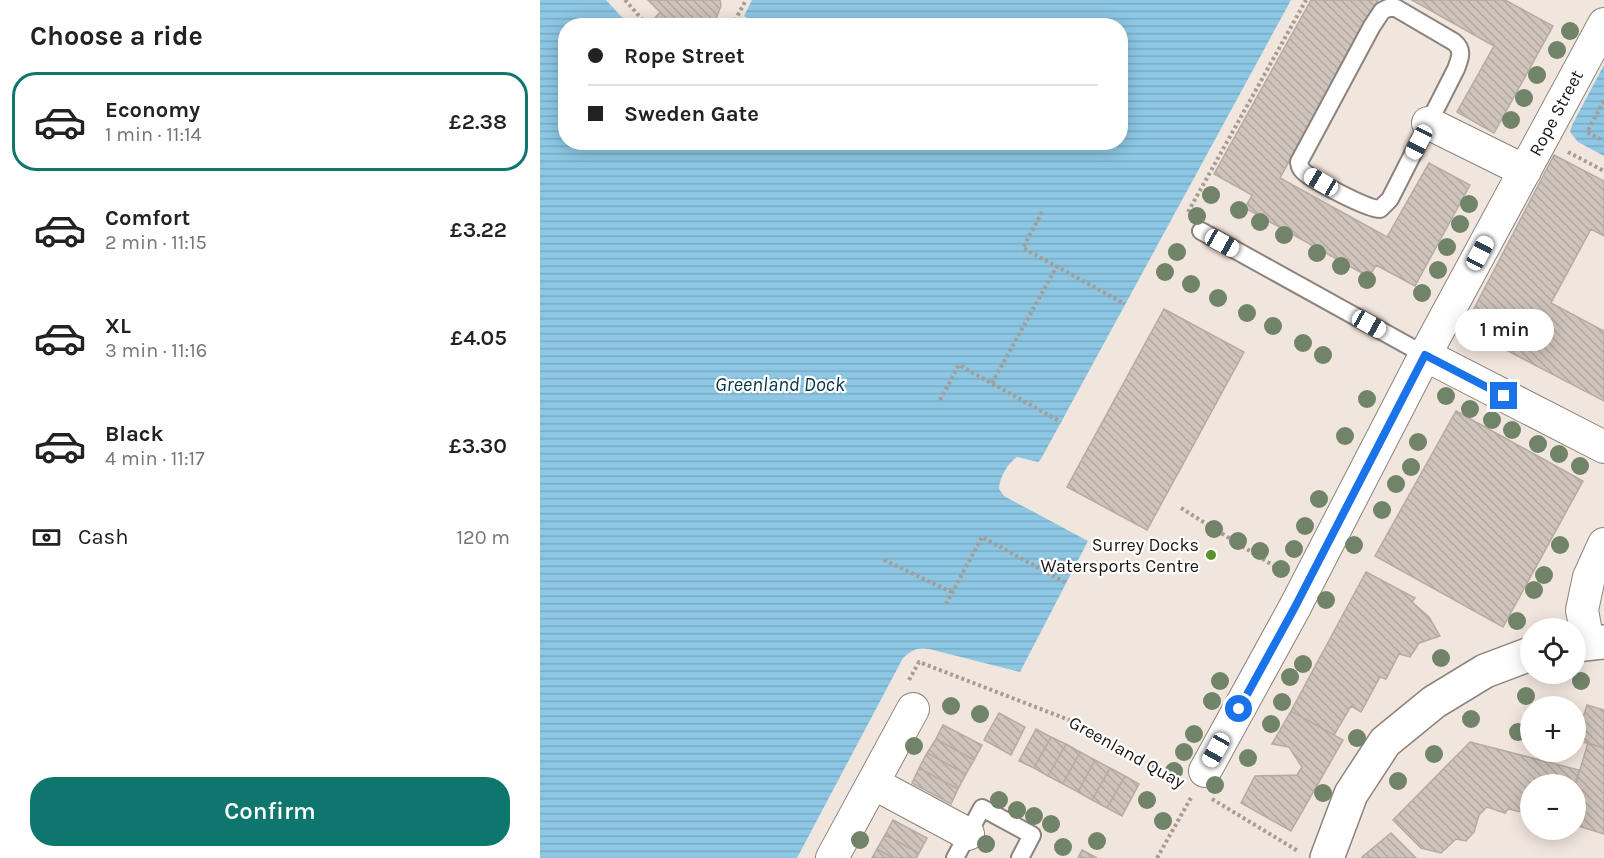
<!DOCTYPE html>
<meta charset="utf-8">
<style>
:root{--surface:#fff;--page:#f6f6f6;--text:#222;--muted:#767676;--line:#e0e0e0;--accent:#0f766e}
body{margin:0;font-family:Karla,sans-serif;background:var(--page);color:var(--text);height:100vh;display:flex;flex-direction:column;font-size:22px;white-space:nowrap}
*{box-sizing:border-box;margin:0}
p{font-size:20px;color:var(--muted)}
.icon{flex:none;width:33px;height:33px;fill:none;stroke:currentColor;stroke-width:2;stroke-linecap:round;stroke-linejoin:round}
.map{position:relative;flex:1;overflow:hidden}
.sheet{display:flex;flex-direction:column;background:var(--surface);width:540px}
.sheet>*{flex:none}
.guide{position:absolute;left:18px;top:18px;width:570px;height:132px;border-radius:24px;box-shadow:0 3px 15px #0003;display:grid;align-content:center;height:132px;padding:0 30px;background:var(--surface)}
.controls{position:absolute;left:980px;top:618px;display:grid;gap:12px}
.controls a{display:grid;place-items:center;width:66px;height:66px;border-radius:50%;background:var(--surface);box-shadow:0 3px 15px #0003;font-size:30px}
.end{position:absolute;width:27px;height:27px;margin:-14px;border:8px solid #1a73e8;background:#fff;box-shadow:0 0 0 3px #fff}
.from{border-radius:50%}
.bubble{position:absolute;height:42px;border-radius:21px;background:var(--surface);box-shadow:0 3px 15px #0003;font-size:20px;font-weight:600;line-height:42px;text-align:center}
.car{position:absolute;width:18px;height:36px;margin:-18px -9px;border-radius:8px;box-shadow:0 0 4px 2px #0007;background:linear-gradient(#fff 24%,#345 0 40%,#fff 0 76%,#345 0 86%,#fff 0)}
.guide b{display:flex;align-items:center;gap:21px;height:57px;font-size:22px}
.guide b+b{border-top:2px solid var(--line)}
.guide i{width:15px;height:15px;background:var(--text)}
ul{padding:0;list-style:none}
li{display:flex;align-items:center;gap:18px;height:99px;margin:0 12px 9px;padding:0 18px;border:3px solid transparent;border-radius:24px}
li div{flex:1}
li b{display:block;font-size:22px}
li em{font-style:normal;font-weight:600}
li.current{border-color:var(--accent)}
li>.icon{width:54px;height:54px;stroke-width:1.5}
h2{padding:0 30px;font-size:27px;line-height:72px}
.pay{display:flex;align-items:center;gap:15px;height:66px;padding:0 30px;font-size:22px}
.pay p{margin-inline-start:auto}
.button{display:flex;gap:12px;margin-top:auto;padding:12px 30px}
.button a{flex:1;height:69px;border-radius:24px;background:var(--accent);color:#fff;font-size:24px;font-weight:600;line-height:69px;text-align:center}
main{display:flex;flex:1;min-height:0}
.map>svg:first-child{display:block}
.water{fill:url(#water-rules)}
.building{fill:url(#building-back-hatch);stroke:#b6aba3;stroke-width:1.5}
.lines{fill:none;stroke-linecap:round;stroke-linejoin:round}
.service-casing{stroke:#8d837c;stroke-width:20}
.minor-casing{stroke:#8d837c;stroke-width:34}
.secondary-casing{stroke:#8d837c;stroke-width:36}
.path{stroke:#a59c96;stroke-width:4;stroke-dasharray:3 3;stroke-linecap:butt}
.service{stroke:#fff;stroke-width:16}
.minor{stroke:#fff;stroke-width:32}
.secondary{stroke:#fff;stroke-width:33}
.tree{fill:#718469}
.route{stroke:#1a73e8;stroke-width:8}
.poi-dot{fill:#5b912d;stroke:#fff;stroke-width:2}
.labels{text-anchor:middle;dominant-baseline:central;stroke-width:4.5;stroke-linejoin:round;paint-order:stroke}
.street-label{font-size:18px;fill:#1a1613;stroke:#fff}
.poi-label{font-size:18px;fill:#1a1613;stroke:#fff;text-anchor:end}
.water-label{font-size:20px;font-style:italic;fill:#003448;stroke:#fff}
</style>
<main>
<section class="sheet">
<h2>Choose a ride</h2>
<ul>
<li class="current"><svg class="icon" aria-label="car" viewBox="0 0 24 24"><path d="M5 17H2v-5l4-1 3-4h7l3 4 3 1v5h-3M9 17h6M6 11h13"/><circle cx="7" cy="17" r="2"/><circle cx="17" cy="17" r="2"/></svg><div><b>Economy</b><p>1 min · 11:14</p></div><em>£2.38</em></li>
<li><svg class="icon" aria-label="car" viewBox="0 0 24 24"><path d="M5 17H2v-5l4-1 3-4h7l3 4 3 1v5h-3M9 17h6M6 11h13"/><circle cx="7" cy="17" r="2"/><circle cx="17" cy="17" r="2"/></svg><div><b>Comfort</b><p>2 min · 11:15</p></div><em>£3.22</em></li>
<li><svg class="icon" aria-label="car" viewBox="0 0 24 24"><path d="M5 17H2v-5l4-1 3-4h7l3 4 3 1v5h-3M9 17h6M6 11h13"/><circle cx="7" cy="17" r="2"/><circle cx="17" cy="17" r="2"/></svg><div><b>XL</b><p>3 min · 11:16</p></div><em>£4.05</em></li>
<li><svg class="icon" aria-label="car" viewBox="0 0 24 24"><path d="M5 17H2v-5l4-1 3-4h7l3 4 3 1v5h-3M9 17h6M6 11h13"/><circle cx="7" cy="17" r="2"/><circle cx="17" cy="17" r="2"/></svg><div><b>Black</b><p>4 min · 11:17</p></div><em>£3.30</em></li>
</ul>
<div class="pay"><svg class="icon" aria-label="cash" viewBox="0 0 24 24"><path d="M3 7h18v10H3z"/><circle cx="12" cy="12" r="2"/></svg>Cash<p>120 m</p></div>
<div class="button"><a>Confirm</a></div>
</section>
<div class="map">
<svg width="1064" height="858" viewBox="0 0 1064 858">
<defs>
<pattern id="water-rules" width="6" height="5" patternUnits="userSpaceOnUse" patternTransform="scale(1.5)"><rect width="6" height="5" fill="#8dc7e4"/><path d="M0 2.5h6" fill="none" stroke="#79aac3"/></pattern>
<pattern id="building-back-hatch" width="6" height="6" patternUnits="userSpaceOnUse" patternTransform="scale(1.5)"><rect width="6" height="6" fill="#cfc4bc"/><path d="M-1 5l2 2M0 0l6 6M5-1l2 2" fill="none" stroke="#b1a8a1"/></pattern>
</defs>
<rect width="100%" height="100%" fill="#f1e6de"/>
<path class="water" d="M0,0H66L89,25L26,26V142H580V26H203L207,18L204,16L212,0H751L501,459L498,462L477,457C468,463 459,478 459,489L464,496L548,541L480,672L389,649C377,647 372,650 363,658L257,858H0Z
M1064,65V156L1038,142L1030,132L1032,125Z"/>
<path class="building" d="M108,0H180L181,6L173,26H119L114,19L120,12Z
M771,0H838L740,178L847,237L889,163L930,185L875,286L836,265L829,277L705,208L712,195L674,174Z
M872,0H965L1013,26L954,133L917,112L954,46Z
M1014,155L1064,181V236L1051,229L1011,303L1064,331V401L924,328Z
M624,309L704,352L607,530L527,487Z
M916,411L1043,481L963,627L835,556Z
M826,572L875,598L872,602L889,617L900,636L879,643L870,657L859,654L846,679L840,677L821,712L811,706L794,735L751,711Z
M1047,705L1064,710V748L1036,740Z
M751,711L803,740L751,831L701,803L715,776L757,775L762,767L749,747L732,744Z
M459,713L485,727L471,755L444,740Z
M403,725L442,745L434,760L396,739Z
M496,729L511,737L494,768L479,761Z
M511,737L526,744L508,776L494,768Z
M396,739L434,760L426,774L387,753Z
M930,742L1039,770L1035,786L990,784V814L968,809L965,813L947,807L939,815L934,832L926,841L916,839L901,853L881,848L853,820Z
M1048,743L1064,748V834L1035,825V786Z
M526,744L540,752L523,784L508,776Z
M540,752L555,760L538,792L523,784Z
M387,753L426,774L418,789L379,768Z
M555,760L570,768L552,800L538,792Z
M379,768L418,789L411,804L372,783Z
M570,768L585,776L567,808L552,800Z
M585,776L599,784L582,816L567,808Z
M353,820L387,838L379,853L345,835Z
M851,833L876,858H823L822,857Z
M345,835L379,853L376,858H353L337,849Z
M337,849L353,858H332Z
M542,850L557,858H538Z"/>
<g class="lines">
<g class="service-casing">
<path id="service" d="M848,8H856L914,42C924,50 920,58 916,69L850,199L840,209C827,209 772,180 763,171C759,167 760,166 759,162L832,26L842,11Z
M661,231L885,355
M415,858L442,808L492,835L480,858"/>
</g>
<g class="minor-casing">
<path id="minor" d="M888,123L985,171
M885,355L1064,447
M1048,643L1042,610L1049,577L1064,544
M665,771L755,607L885,355L1064,24
M333,783L428,834
M292,858L373,709"/>
</g>
<g class="secondary-casing">
<path id="secondary" d="M1035,645L1064,642
M787,858L811,794L845,742L894,702L945,671L990,654"/>
</g>
<path class="path" d="M85,0L108,26
M192,26L206,0
M1064,101L1047,132L1064,141
M1028,152L1064,171
M502,212L483,248L585,304
M648,212L766,0
M452,383L517,266
M400,400L419,365L521,422
M641,508L742,571
M344,560L411,592
M406,604L442,537L526,583
M369,680L379,662L537,723L637,779
M672,799L758,851
M617,858L652,796"/>
<use href="#service" class="service"/>
<use href="#minor" class="minor"/>
<use href="#secondary" class="secondary"/>
</g>
<g class="tree">
<circle cx="1030" cy="31" r="9"/>
<circle cx="1017" cy="50" r="9"/>
<circle cx="997" cy="75" r="9"/>
<circle cx="984" cy="98" r="9"/>
<circle cx="971" cy="120" r="9"/>
<circle cx="671" cy="195" r="9"/>
<circle cx="929" cy="204" r="9"/>
<circle cx="699" cy="210" r="9"/>
<circle cx="657" cy="216" r="9"/>
<circle cx="720" cy="222" r="9"/>
<circle cx="920" cy="224" r="9"/>
<circle cx="744" cy="235" r="9"/>
<circle cx="907" cy="247" r="9"/>
<circle cx="637" cy="252" r="9"/>
<circle cx="777" cy="253" r="9"/>
<circle cx="801" cy="266" r="9"/>
<circle cx="898" cy="270" r="9"/>
<circle cx="625" cy="272" r="9"/>
<circle cx="827" cy="280" r="9"/>
<circle cx="651" cy="284" r="9"/>
<circle cx="882" cy="293" r="9"/>
<circle cx="678" cy="298" r="9"/>
<circle cx="707" cy="313" r="9"/>
<circle cx="733" cy="326" r="9"/>
<circle cx="763" cy="343" r="9"/>
<circle cx="783" cy="355" r="9"/>
<circle cx="906" cy="396" r="9"/>
<circle cx="827" cy="399" r="9"/>
<circle cx="930" cy="409" r="9"/>
<circle cx="952" cy="420" r="9"/>
<circle cx="972" cy="430" r="9"/>
<circle cx="805" cy="436" r="9"/>
<circle cx="878" cy="442" r="9"/>
<circle cx="998" cy="444" r="9"/>
<circle cx="1019" cy="454" r="9"/>
<circle cx="1040" cy="466" r="9"/>
<circle cx="871" cy="467" r="9"/>
<circle cx="856" cy="484" r="9"/>
<circle cx="779" cy="499" r="9"/>
<circle cx="842" cy="510" r="9"/>
<circle cx="765" cy="526" r="9"/>
<circle cx="674" cy="529" r="9"/>
<circle cx="698" cy="541" r="9"/>
<circle cx="814" cy="545" r="9"/>
<circle cx="1020" cy="545" r="9"/>
<circle cx="754" cy="549" r="9"/>
<circle cx="720" cy="551" r="9"/>
<circle cx="741" cy="569" r="9"/>
<circle cx="1004" cy="575" r="9"/>
<circle cx="994" cy="590" r="9"/>
<circle cx="786" cy="600" r="9"/>
<circle cx="977" cy="621" r="9"/>
<circle cx="901" cy="658" r="9"/>
<circle cx="763" cy="664" r="9"/>
<circle cx="750" cy="677" r="9"/>
<circle cx="680" cy="681" r="9"/>
<circle cx="1041" cy="681" r="9"/>
<circle cx="986" cy="696" r="9"/>
<circle cx="672" cy="701" r="9"/>
<circle cx="742" cy="702" r="9"/>
<circle cx="411" cy="706" r="9"/>
<circle cx="440" cy="714" r="9"/>
<circle cx="931" cy="719" r="9"/>
<circle cx="731" cy="724" r="9"/>
<circle cx="978" cy="732" r="9"/>
<circle cx="654" cy="734" r="9"/>
<circle cx="817" cy="738" r="9"/>
<circle cx="374" cy="746" r="9"/>
<circle cx="644" cy="752" r="9"/>
<circle cx="894" cy="754" r="9"/>
<circle cx="708" cy="758" r="9"/>
<circle cx="634" cy="771" r="9"/>
<circle cx="858" cy="781" r="9"/>
<circle cx="675" cy="785" r="9"/>
<circle cx="783" cy="793" r="9"/>
<circle cx="459" cy="800" r="9"/>
<circle cx="607" cy="800" r="9"/>
<circle cx="477" cy="810" r="9"/>
<circle cx="494" cy="816" r="9"/>
<circle cx="623" cy="821" r="9"/>
<circle cx="511" cy="824" r="9"/>
<circle cx="320" cy="840" r="9"/>
<circle cx="557" cy="841" r="9"/>
<circle cx="446" cy="844" r="9"/>
<circle cx="523" cy="847" r="9"/>
</g>
<g class="lines">
<path class="route" d="M699,709L755,607L885,355L964,396"/>
</g>
<circle class="poi-dot" cx="671" cy="555" r="6"/>
<g class="labels">
<g class="street-label">
<text transform="translate(1016 113) rotate(-62)">Rope Street</text>
<text transform="translate(587 752) rotate(29)">Greenland Quay</text>
</g>
<g class="poi-label">
<text x="659" y="545">Surrey Docks<tspan x="659" dy="21">Watersports Centre</tspan></text>
</g>
<g class="water-label">
<text x="240" y="384">Greenland Dock</text>
</g>
</g>
</svg>
<div class="controls">
<a><svg class="icon" aria-label="locate" viewBox="0 0 24 24"><circle cx="12" cy="12" r="6"/><path d="M12 2v4M12 18v4M2 12h4M18 12h4"/></svg></a>
<a>+</a>
<a>−</a>
</div>
<i class="end from" style="left:699px;top:709px"></i>
<i class="end" style="left:964px;top:396px"></i>
<div class="bubble" style="left:915px;top:309px;width:99px">1 min</div>
<i class="car" style="left:879px;top:142px;rotate:207deg"></i>
<i class="car" style="left:781px;top:182px;rotate:300deg"></i>
<i class="car" style="left:682px;top:243px;rotate:119deg"></i>
<i class="car" style="left:940px;top:253px;rotate:28deg"></i>
<i class="car" style="left:829px;top:324px;rotate:119deg"></i>
<i class="car" style="left:676px;top:750px;rotate:209deg"></i>
<div class="guide">
<b><i class="from"></i>Rope Street</b>
<b><i></i>Sweden Gate</b>
</div>
</div>
</main>
